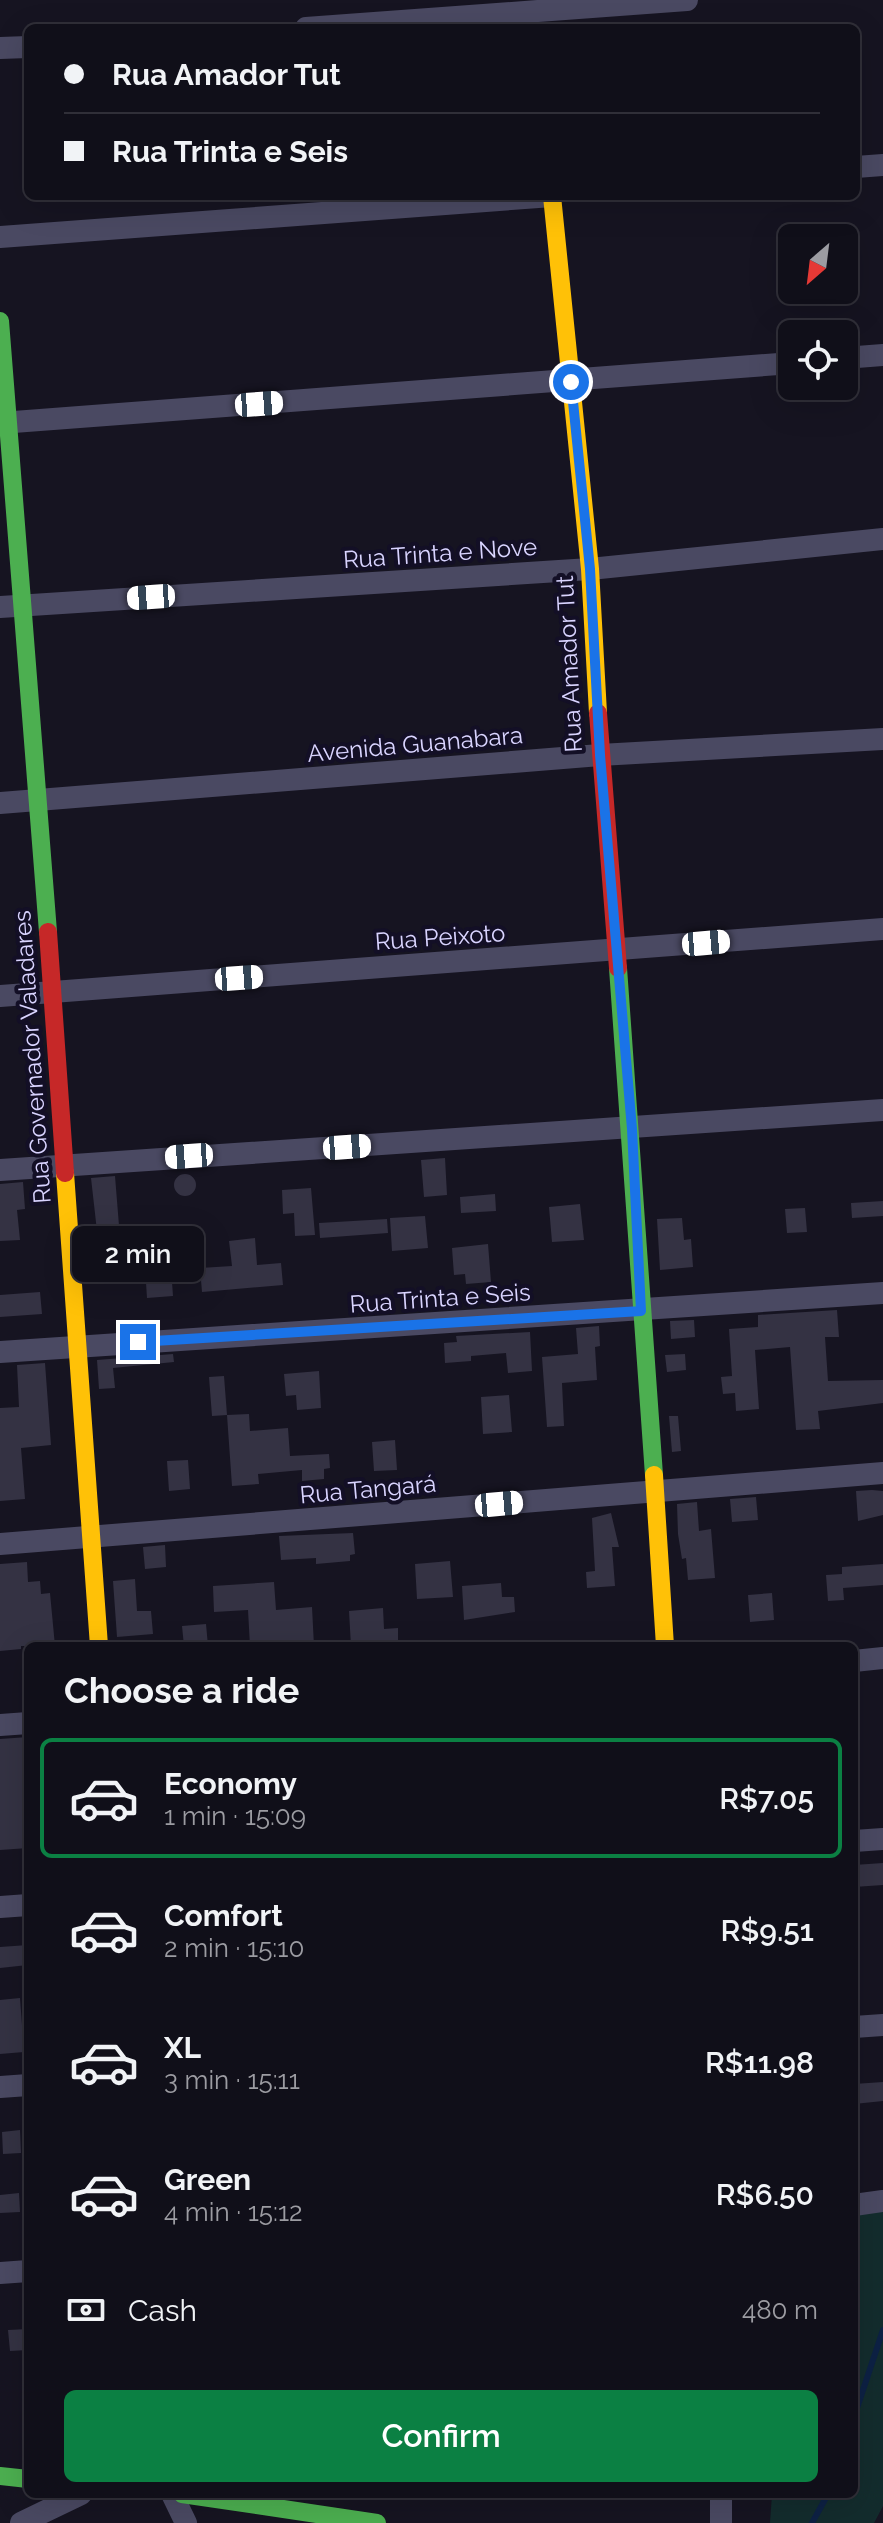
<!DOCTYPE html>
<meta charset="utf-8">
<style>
:root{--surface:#100f19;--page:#1e1d26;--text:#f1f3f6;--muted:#9c9ca2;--line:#302f38;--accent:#0b8043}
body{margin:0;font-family:Raleway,sans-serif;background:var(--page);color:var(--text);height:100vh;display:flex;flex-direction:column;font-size:30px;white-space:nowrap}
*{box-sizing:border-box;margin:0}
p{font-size:26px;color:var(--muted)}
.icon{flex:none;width:44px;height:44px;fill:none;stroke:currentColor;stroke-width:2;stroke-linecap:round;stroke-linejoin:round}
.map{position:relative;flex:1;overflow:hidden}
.panel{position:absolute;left:24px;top:1642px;width:834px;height:856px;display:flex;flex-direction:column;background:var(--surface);border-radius:12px;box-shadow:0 8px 32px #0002,0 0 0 2px var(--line)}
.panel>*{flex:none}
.hud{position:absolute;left:24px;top:24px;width:836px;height:176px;border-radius:12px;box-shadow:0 8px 32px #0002,0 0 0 2px var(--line);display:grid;align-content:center;height:176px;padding:0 40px;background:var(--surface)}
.needle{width:52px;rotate:208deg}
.fabs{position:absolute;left:778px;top:224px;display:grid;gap:16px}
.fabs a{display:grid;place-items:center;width:80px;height:80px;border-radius:12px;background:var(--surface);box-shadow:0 8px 32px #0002,0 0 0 2px var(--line);font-size:40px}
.end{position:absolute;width:36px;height:36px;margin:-18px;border:10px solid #1a73e8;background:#fff;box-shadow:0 0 0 4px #fff}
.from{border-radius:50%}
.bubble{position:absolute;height:56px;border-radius:12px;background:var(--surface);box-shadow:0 8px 32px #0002,0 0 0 2px var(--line);font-size:26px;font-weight:600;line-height:56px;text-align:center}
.car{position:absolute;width:24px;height:48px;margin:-24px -12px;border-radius:10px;box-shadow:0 0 6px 2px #0007;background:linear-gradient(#fff 24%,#345 0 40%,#fff 0 76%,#345 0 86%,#fff 0)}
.hud b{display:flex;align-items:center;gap:28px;height:76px;font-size:30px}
.hud b+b{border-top:2px solid var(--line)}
.hud i{width:20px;height:20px;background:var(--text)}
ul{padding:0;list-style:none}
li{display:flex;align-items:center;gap:24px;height:120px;margin:0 16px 12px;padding:0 24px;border:4px solid transparent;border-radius:12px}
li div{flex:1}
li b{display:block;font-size:30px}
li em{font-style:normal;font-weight:600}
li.selected{border-color:var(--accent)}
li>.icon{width:72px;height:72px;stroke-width:1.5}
h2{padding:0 40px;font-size:36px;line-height:96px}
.pay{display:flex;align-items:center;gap:20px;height:88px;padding:0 40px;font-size:30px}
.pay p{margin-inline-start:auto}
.primary-button{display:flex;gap:16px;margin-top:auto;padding:16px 40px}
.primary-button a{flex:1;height:92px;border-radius:12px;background:var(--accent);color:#fff;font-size:32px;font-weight:600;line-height:92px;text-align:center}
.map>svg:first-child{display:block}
.green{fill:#132c2d}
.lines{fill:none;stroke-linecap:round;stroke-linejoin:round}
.stream{stroke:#0d2144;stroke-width:6}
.building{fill:#343243}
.street{stroke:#4a4962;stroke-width:22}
.fast{stroke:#4caf50;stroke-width:18}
.slow{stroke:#ffc107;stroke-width:18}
.jam{stroke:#c62828;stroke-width:18}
.route{stroke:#1a73e8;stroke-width:10}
.labels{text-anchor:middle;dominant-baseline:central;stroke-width:8;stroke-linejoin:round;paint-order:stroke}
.street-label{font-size:24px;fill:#d9d4ff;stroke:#130f26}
</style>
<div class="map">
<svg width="883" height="2523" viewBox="0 0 883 2523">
<rect width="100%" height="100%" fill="#161421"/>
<path class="green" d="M883,2208V2506L874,2523H770L772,2494H854V2210Z"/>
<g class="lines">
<path class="stream" d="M854,2417L883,2330
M812,2523L828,2494"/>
</g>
<path class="building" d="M445,1158L447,1195L424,1197L421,1160Z
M174 1185a11 11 0 1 1 22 0a11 11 0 1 1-22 0Z
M115,1176L120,1238L98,1240L91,1178Z
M23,1182L25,1209L17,1210L20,1240L0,1241V1184Z
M311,1188L315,1235L295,1236L294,1213L283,1214L282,1190Z
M495,1194L496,1211L461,1213L460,1197Z
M883,1201V1216L852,1218L851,1203Z
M580,1204L584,1240L552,1242L549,1207Z
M805,1208L807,1232L787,1233L785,1209Z
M425,1216L428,1248L392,1251L390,1218Z
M682,1218L684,1240L691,1239L693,1267L660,1270L657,1219Z
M387,1219L388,1233L320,1238L319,1223Z
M178,1234L180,1267H171L173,1296L147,1298L143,1236Z
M255,1238L257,1265L281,1263L283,1285L202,1292L200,1268L232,1266L229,1241Z
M488,1244L491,1282L466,1284L465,1274L454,1275L452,1248Z
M40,1292L42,1314L0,1317V1295Z
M837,1310L839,1337H825L828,1381L883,1380V1403L818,1411L820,1429L796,1430L790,1347L755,1350L759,1409L736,1411L735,1393L723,1394L721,1377L732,1376L729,1329L758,1327V1315Z
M694,1320L695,1337L671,1339L670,1321Z
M599,1326L600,1346L595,1347L597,1380L562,1383L564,1426L547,1427L542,1357L578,1354L576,1328Z
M530,1332L532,1371L508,1373L506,1353L471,1356V1361L445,1363L444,1343L457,1342L456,1336Z
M173,1354L174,1362L113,1368L115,1388L99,1389L97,1360Z
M685,1354L686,1370L667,1372L665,1355Z
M45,1363L51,1445L21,1448L25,1499L0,1501V1408L19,1407L17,1365Z
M319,1371L321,1408L297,1410L296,1395L286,1396L284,1374Z
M224,1376L227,1415L212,1416L209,1377Z
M509,1395L512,1432L483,1434L481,1397Z
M249,1414L250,1431L288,1428L290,1456L329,1454L330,1468L324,1469V1479L302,1481V1470L258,1474L259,1484L232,1486L227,1415Z
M669,1416H678L681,1451L672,1452Z
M395,1440L397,1470L374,1471L372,1442Z
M188,1460L190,1489L169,1491L167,1461Z
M872,1490L883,1491V1515L858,1521L856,1491Z
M756,1497L758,1520L732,1522L730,1499Z
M697,1502L699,1531L711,1529L715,1578L688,1580L686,1558L682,1559L678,1534L677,1504Z
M611,1513L619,1547H612L615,1586L587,1588L586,1572L595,1571L592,1518Z
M353,1533L355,1554L350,1555V1561L316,1564V1558L281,1560L279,1536Z
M165,1545L166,1567L145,1569L143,1547Z
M450,1561L453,1597L417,1599L415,1564Z
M27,1562L28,1582L40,1581L41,1594L50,1593L55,1646H21V1649L0,1651V1564Z
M883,1564V1585L843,1588L844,1600L828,1601L826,1575L842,1574V1567Z
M135,1579L137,1611H151L153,1634L117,1637L113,1581Z
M274,1582L276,1610L312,1607L314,1646H250L248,1610L214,1612L213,1586Z
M501,1583L502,1597H514L515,1612L464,1620L462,1586Z
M772,1593L774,1620L750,1622L748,1595Z
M383,1608L384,1629L398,1628V1644L351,1646L349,1611Z
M206,1624L208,1646H184L182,1626Z
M28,1737V1848L0,1850V1739Z
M883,1863V1885L854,1887V1865Z
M28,1945V1965L0,1968V1947Z
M20,1998L24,2052L0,2054V2000Z
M883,2082V2101L854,2104V2084Z
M20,2130L21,2153L3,2154L2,2132Z
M19,2193L20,2212L0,2213V2195Z
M28,2329V2350L10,2351L8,2330Z"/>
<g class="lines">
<path class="street" d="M306,28L687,0
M0,48L28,47
M856,167L883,165
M0,237L552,196
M844,358L883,355
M0,423L792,363
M0,607L590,569L883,539
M0,803L600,755L883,739
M0,996L883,929
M0,1170L883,1110
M0,1352L883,1293
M0,1544L883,1473
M854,1661L883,1658
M0,1725L28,1723
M854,1841L883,1839
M0,1907L28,1905
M854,2027L883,2025
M0,2087L28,2085
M854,2205L883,2201
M0,2273L28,2271
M172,2494L186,2523
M721,2494V2523
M21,2523L81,2494"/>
<path class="fast" d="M0,321L48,932
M618,968L654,1475
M0,2476L28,2479
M182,2494L377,2523"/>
<path class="slow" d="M552,196L590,569L598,713
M65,1173L99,1646
M654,1475L665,1646"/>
<path class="jam" d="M598,713L618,968
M48,932L65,1173"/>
</g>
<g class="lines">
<path class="route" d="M138,1342L641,1311L632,1129L600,755L590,569L571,382"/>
</g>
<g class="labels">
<g class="street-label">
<text transform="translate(440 553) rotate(-4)">Rua Trinta e Nove</text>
<text transform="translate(569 664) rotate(-93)">Rua Amador Tut</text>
<text transform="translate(415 744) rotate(-5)">Avenida Guanabara</text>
<text transform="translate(440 937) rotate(-4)">Rua Peixoto</text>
<text transform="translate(32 1057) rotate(-94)">Rua Governador Valadares</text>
<text transform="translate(440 1298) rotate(-4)">Rua Trinta e Seis</text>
<text transform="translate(368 1489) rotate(-5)">Rua Tangará</text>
</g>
</g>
</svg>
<div class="fabs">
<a><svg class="needle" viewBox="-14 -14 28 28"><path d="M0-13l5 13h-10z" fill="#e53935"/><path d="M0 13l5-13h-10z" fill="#9c9ca2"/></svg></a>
<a><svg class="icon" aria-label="locate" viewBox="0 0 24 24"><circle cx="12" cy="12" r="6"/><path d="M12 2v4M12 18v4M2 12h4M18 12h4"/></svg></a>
</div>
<i class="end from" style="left:571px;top:382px"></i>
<i class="end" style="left:138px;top:1342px"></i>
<div class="bubble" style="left:72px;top:1226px;width:132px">2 min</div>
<i class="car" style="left:259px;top:404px;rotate:86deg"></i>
<i class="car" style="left:151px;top:597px;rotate:266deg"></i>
<i class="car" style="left:706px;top:943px;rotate:85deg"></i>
<i class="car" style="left:239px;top:978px;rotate:86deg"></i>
<i class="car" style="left:347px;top:1147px;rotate:86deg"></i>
<i class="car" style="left:189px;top:1156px;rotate:266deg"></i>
<i class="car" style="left:499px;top:1504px;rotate:85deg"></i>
<div class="hud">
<b><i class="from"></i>Rua Amador Tut</b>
<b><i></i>Rua Trinta e Seis</b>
</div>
<section class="panel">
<h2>Choose a ride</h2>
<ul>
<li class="selected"><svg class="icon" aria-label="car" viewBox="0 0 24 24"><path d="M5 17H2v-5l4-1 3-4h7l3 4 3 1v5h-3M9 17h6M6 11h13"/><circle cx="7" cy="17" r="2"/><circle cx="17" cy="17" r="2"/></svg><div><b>Economy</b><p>1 min · 15:09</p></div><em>R$7.05</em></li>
<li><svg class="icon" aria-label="car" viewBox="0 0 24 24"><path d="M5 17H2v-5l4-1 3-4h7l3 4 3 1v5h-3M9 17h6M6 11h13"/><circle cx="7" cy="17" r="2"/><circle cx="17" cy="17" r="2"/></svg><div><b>Comfort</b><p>2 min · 15:10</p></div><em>R$9.51</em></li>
<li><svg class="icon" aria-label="car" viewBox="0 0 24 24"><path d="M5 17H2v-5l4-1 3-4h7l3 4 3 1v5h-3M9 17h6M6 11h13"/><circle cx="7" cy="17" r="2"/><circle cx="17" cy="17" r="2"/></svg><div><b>XL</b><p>3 min · 15:11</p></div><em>R$11.98</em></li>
<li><svg class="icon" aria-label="car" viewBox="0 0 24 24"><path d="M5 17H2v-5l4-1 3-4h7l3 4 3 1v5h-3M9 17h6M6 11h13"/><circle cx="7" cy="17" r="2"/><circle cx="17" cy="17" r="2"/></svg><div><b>Green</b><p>4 min · 15:12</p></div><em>R$6.50</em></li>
</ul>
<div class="pay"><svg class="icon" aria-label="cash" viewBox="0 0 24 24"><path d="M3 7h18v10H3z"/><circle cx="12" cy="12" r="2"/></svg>Cash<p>480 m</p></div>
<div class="primary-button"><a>Confirm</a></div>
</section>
</div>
